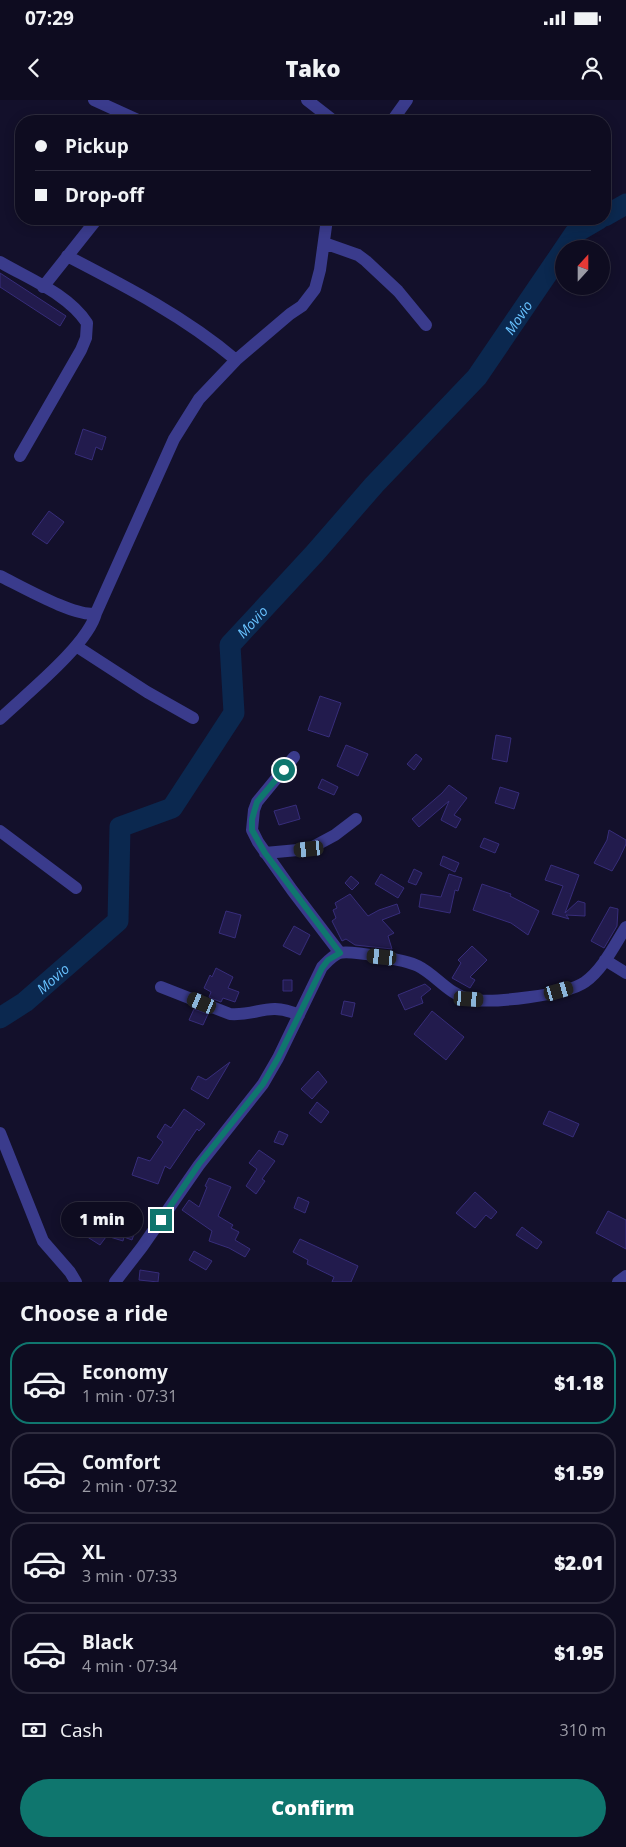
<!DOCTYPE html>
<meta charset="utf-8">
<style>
:root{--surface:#0e0c20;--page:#1c1a2d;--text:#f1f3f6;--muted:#9b9ba5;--line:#2e2c3e;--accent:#0f766e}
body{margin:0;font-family:"Open Sans",sans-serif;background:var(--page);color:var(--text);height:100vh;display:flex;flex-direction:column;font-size:19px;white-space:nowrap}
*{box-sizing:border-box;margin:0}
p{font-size:16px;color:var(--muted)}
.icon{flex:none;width:28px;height:28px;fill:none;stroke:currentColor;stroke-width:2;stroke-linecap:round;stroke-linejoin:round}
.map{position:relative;height:1182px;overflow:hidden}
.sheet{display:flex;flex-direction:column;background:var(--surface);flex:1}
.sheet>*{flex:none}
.top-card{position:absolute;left:15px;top:15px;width:596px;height:110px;border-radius:20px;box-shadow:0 2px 12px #0003,0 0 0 1px var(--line);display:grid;align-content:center;height:110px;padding:0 20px;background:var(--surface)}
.needle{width:32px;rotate:21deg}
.tools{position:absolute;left:555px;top:140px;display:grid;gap:10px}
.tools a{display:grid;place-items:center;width:55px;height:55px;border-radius:50%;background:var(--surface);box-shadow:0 2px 12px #0003,0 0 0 1px var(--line);font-size:25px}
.end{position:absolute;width:22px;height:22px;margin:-11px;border:6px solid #0f766e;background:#fff;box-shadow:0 0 0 2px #fff}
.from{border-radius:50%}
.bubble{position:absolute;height:35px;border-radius:18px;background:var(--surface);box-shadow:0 2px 12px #0003,0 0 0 1px var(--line);font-size:16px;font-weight:800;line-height:35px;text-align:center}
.car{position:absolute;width:15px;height:30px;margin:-15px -8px;border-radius:6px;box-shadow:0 0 4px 1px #0007;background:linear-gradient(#222 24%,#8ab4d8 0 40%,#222 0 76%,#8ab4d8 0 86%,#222 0)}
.top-card b{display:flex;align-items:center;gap:18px;height:48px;font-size:19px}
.top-card b+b{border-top:1px solid var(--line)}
.top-card i{width:12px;height:12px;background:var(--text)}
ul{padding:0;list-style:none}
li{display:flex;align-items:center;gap:15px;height:82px;margin:0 10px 8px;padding:0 10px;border:2px solid var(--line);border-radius:20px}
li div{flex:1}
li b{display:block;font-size:19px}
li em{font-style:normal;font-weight:800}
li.current{border-color:var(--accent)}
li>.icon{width:45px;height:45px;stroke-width:1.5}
h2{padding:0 20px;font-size:22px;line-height:60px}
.pay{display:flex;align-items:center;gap:12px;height:55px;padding:0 20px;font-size:19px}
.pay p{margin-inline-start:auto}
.cta{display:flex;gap:10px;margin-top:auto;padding:10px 20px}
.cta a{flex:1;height:58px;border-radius:30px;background:var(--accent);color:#fff;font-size:20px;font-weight:800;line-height:58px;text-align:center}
.status{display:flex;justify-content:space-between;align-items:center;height:35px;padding:0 25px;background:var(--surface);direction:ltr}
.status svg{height:14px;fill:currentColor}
header{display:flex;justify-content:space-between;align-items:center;height:65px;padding:0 20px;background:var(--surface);font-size:22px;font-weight:800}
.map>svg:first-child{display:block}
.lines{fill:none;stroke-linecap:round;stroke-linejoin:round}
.river{stroke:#0b284f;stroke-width:21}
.building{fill:#221b4d;stroke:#372d7a}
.minor{stroke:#3a3b8c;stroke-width:12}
.route{stroke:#0f766e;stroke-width:6}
.labels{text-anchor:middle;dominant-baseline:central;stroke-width:4.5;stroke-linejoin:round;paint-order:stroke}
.water-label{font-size:14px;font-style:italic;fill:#68c2ff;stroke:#13102b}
</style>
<div class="status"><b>07:29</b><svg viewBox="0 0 49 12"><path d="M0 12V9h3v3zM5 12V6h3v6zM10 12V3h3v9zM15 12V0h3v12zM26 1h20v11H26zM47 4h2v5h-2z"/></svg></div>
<header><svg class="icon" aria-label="back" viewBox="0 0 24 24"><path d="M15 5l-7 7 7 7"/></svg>Tako<svg class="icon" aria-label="person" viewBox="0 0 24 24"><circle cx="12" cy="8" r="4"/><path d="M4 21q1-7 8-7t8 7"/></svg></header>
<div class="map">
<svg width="626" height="1182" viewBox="0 0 626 1182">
<rect width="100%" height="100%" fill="#13102b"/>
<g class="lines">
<g class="river">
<path d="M605,116L626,104"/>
<path id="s1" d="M0,918L25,902L118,821L120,727L172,708L234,613L230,545L315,453L374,385L477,277L575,133L599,119"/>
</g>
</g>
<path class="building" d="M0,173L66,216L60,226L0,187Z
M83,329L106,337L102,350L96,347L92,360L75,354Z
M49,411L64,422L47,444L32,434Z
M320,596L341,603L329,637L308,630Z
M496,635L511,638L507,662L492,659Z
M346,645L368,654L358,676L337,666Z
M416,654L422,659L414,670L407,664Z
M322,679L338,687L334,695L318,688Z
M449,685L467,698L454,715L461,719L456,728L441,720L449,701L419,727L412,719L442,693Z
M500,687L519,693L514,709L495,703Z
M296,705L300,719L279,725L274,711Z
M609,730L626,740V744L619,759L612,771L594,763L607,740Z
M484,738L499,744L495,753L480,747Z
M443,756L459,763L455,772L440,765Z
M551,765L579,775L565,813L578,801L585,803V816L566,815L569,819L552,814L563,786L545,780Z
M414,769L422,773L416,785L408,782Z
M381,774L404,788L398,798L375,784Z
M449,774L462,778L458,791L455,790L450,813L419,807L421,794L441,797Z
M351,776L359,783L352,790L345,783Z
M482,784L511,794L510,796L539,811L528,835L511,823L473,810Z
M350,794L368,816L379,810L397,804L400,813L382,820L394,833L388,836L392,849L355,845L346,839L342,841L332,821L336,818L333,810L337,808L335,803Z
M610,807L618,809L617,826L604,848L591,841Z
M226,811L241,815L235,838L219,833Z
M294,826L310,835L300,855L283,846Z
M472,846L487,860L470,877L475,880L470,888L452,878L461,863L458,860Z
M216,868L233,877L228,888L239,892L235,902L223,898L221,902L213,899L209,897L211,892L204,888L210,875L212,877Z
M283,880H292V891H283Z
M425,884L431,889L421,897L423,903L405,910L398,895Z
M344,901L355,903L352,917L341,914Z
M194,909L208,914L203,925L189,920Z
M432,911L464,937L446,960L414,934Z
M230,962L208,999L191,989L198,976L206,980Z
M318,971L327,982L312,999L301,989Z
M317,1002L329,1012L321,1023L309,1013Z
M184,1009L205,1024L199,1031L197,1029L170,1069L165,1066L158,1084L132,1075L138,1057L150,1061L163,1042L157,1037L165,1024L171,1028Z
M549,1011L579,1024L573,1037L543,1024Z
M279,1031L288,1035L283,1045L274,1042Z
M259,1050L275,1061L262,1079L265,1081L256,1094L246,1086L257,1069L249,1063Z
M209,1078L231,1087L218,1116L233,1125L231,1128L239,1132L235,1140L250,1149L245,1157L229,1148L209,1141L212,1131L182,1110L189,1100L199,1107L207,1087L205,1086Z
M475,1092L497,1112L491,1119L486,1115L475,1128L456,1113Z
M298,1097L309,1102L305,1113L294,1108Z
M608,1111L626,1120V1149L596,1133Z
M75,1118L106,1137L100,1145L70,1126Z
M115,1120L137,1126L132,1140L124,1137L123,1141L110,1137Z
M522,1127L542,1142L537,1149L516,1135Z
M300,1139L358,1166L351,1182H332L334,1177L307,1164L308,1160L293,1152Z
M194,1151L212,1161L206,1170L189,1160Z
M140,1170L159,1173L158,1182L139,1180Z"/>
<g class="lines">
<path class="minor" d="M94,0L140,21
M307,0L334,21
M392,21L407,0
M324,143L358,155L366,161L398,191L426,225
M67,156C127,187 185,217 236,260
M0,162C29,179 68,194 87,223L86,238L81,250L20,356
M43,187L97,119
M0,476C19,485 78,519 96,513L174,339L199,299L236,260L290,214L302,206L315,189L320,170L327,119
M76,546L147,592L193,618
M0,619C25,595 88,545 96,513
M294,657L257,702L254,710L252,730L258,742L292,790L340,853
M0,731L76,788
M265,753L309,749L335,735L356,719
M605,860L626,873
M161,887L230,914C259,916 267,901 299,915
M0,1033L43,1141L70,1172L76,1182
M115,1182L142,1147L199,1065L263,984L278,958L322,867C327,862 332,856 339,853C351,850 406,860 418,866C436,875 448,894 469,899C491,904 567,895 585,882C603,869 614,846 626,827
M618,1182L626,1176"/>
</g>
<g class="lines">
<path class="route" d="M161,1120L199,1064L263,984L278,958L322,868L328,860L340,853L265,753L252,730V719L257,702L284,670"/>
</g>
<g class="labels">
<g class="water-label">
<text stroke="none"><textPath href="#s1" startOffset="921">Movio</textPath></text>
<text stroke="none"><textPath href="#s1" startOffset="516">Movio</textPath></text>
<text stroke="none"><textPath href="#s1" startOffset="66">Movio</textPath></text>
</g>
</g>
</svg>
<div class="tools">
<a><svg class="needle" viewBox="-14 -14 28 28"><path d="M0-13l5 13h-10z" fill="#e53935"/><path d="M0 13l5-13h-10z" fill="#9b9ba5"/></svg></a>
</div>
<i class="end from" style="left:284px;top:670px"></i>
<i class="end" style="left:161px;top:1120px"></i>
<div class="bubble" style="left:61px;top:1102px;width:82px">1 min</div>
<i class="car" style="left:309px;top:749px;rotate:264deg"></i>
<i class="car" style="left:382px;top:857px;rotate:276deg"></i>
<i class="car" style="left:559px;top:891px;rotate:74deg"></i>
<i class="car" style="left:469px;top:899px;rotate:94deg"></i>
<i class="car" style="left:202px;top:903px;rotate:293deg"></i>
<div class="top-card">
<b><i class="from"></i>Pickup</b>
<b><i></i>Drop-off</b>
</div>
</div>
<section class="sheet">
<h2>Choose a ride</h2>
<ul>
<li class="current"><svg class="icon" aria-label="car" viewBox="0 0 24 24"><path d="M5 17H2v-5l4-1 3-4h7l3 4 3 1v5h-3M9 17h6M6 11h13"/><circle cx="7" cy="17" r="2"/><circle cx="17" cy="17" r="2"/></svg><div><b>Economy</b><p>1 min · 07:31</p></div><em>$1.18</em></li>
<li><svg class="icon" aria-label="car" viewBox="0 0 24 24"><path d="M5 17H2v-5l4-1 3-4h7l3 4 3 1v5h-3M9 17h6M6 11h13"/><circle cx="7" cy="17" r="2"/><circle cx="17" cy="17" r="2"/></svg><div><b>Comfort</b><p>2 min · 07:32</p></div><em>$1.59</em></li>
<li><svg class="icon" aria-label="car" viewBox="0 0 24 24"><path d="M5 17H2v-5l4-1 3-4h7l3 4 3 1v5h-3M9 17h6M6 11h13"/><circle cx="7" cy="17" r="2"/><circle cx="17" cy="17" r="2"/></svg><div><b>XL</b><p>3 min · 07:33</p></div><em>$2.01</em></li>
<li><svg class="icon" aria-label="car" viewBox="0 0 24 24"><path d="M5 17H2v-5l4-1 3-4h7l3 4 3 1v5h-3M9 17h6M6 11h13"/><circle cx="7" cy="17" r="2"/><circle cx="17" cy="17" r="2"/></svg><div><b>Black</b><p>4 min · 07:34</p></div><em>$1.95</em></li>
</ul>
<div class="pay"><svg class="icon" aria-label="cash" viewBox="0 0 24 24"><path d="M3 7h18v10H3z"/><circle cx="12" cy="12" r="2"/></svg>Cash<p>310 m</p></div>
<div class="cta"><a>Confirm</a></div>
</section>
